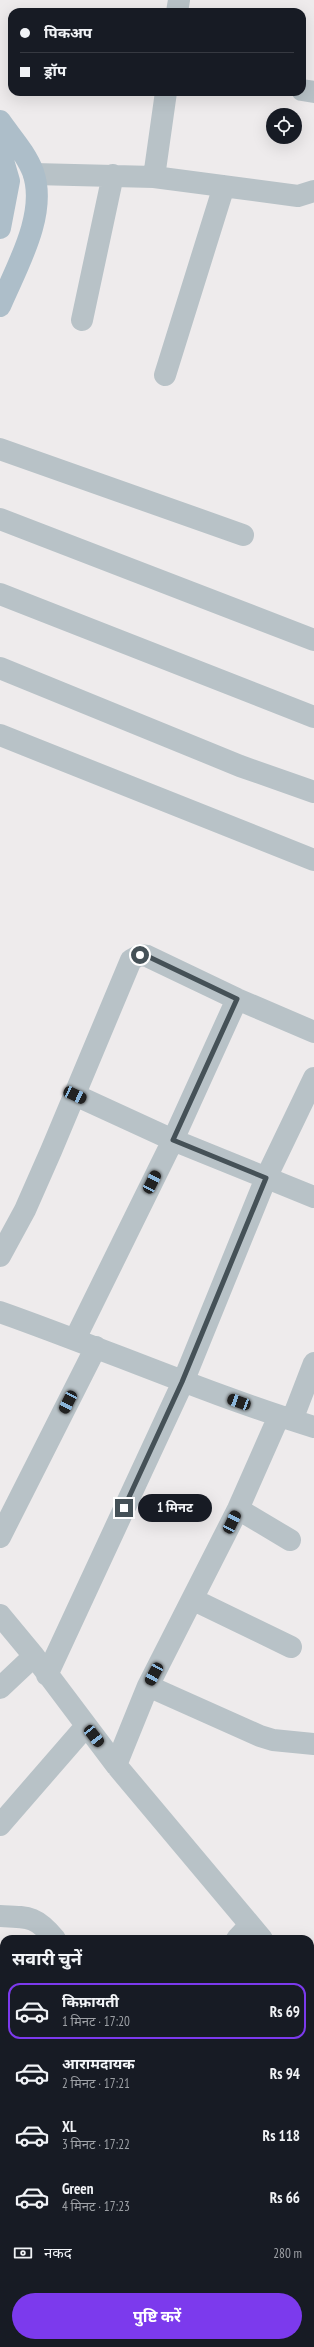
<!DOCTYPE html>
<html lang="hi">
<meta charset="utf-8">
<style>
:root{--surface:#171b24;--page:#242831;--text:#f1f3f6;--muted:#9ea1a6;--line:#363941;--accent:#7c3aed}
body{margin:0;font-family:"PT Sans Narrow","Noto Sans Devanagari",sans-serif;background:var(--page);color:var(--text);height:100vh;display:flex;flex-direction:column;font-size:15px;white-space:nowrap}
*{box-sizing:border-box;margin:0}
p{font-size:13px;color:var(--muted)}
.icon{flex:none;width:22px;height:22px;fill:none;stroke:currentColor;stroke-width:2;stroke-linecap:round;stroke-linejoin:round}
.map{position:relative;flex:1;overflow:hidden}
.side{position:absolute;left:0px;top:1935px;width:314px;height:412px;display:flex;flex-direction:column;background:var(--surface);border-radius:12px 12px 0 0;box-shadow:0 4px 16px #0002}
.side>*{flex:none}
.hud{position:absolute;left:8px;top:8px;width:298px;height:88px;border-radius:12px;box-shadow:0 4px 16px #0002;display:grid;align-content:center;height:88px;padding:0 12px;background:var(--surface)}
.buttons{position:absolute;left:266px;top:108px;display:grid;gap:8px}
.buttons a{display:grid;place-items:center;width:36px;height:36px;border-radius:50%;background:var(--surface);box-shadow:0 4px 16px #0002;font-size:20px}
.end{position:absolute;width:18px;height:18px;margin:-9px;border:5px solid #455157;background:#fff;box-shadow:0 0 0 2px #fff}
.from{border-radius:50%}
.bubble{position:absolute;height:28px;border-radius:14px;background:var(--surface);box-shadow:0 4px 16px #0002;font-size:13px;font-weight:700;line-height:28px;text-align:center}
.car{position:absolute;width:12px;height:24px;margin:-12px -6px;border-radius:5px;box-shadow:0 0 3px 1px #0007;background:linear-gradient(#222 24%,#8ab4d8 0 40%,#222 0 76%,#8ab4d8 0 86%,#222 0)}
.hud b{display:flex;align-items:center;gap:14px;height:38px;font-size:15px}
.hud b+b{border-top:1px solid var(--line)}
.hud i{width:10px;height:10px;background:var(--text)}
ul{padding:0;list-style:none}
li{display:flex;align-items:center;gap:12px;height:56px;margin:0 8px 6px;padding:0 4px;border:2px solid transparent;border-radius:12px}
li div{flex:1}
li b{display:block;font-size:15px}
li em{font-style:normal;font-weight:700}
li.active{border-color:var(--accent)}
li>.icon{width:36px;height:36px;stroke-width:1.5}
h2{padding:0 12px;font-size:18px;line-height:48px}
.pay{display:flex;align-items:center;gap:10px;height:44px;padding:0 12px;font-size:15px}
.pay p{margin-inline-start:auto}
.button{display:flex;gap:8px;margin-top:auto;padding:8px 12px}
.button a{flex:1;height:46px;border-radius:24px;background:var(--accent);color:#fff;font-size:16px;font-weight:700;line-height:46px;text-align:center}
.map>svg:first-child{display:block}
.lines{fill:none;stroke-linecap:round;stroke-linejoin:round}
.minor{stroke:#b8c2c7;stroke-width:22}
.major{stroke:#adbec9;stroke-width:22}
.route{stroke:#455157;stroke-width:5}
</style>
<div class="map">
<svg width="314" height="2347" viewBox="0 0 314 2347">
<rect width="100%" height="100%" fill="#eeebec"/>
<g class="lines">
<path class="minor" d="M177,12L179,0
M302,90L314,92
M34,174L154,177L298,196L314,191
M154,177L166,92
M82,320L113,175
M165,375L224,186
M0,449L243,535
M0,519L314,640
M0,594L314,717
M0,668L240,766L314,792
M0,735L314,860
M75,1095L173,1140L314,1197
M0,1256L25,1210L51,1151L131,960L140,955L147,956L237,999L314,1032
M0,1312C105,1349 207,1394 314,1427
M75,1339L173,1140L237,999
M292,1420L314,1363
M238,1509L290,1540
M0,1537L96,1347
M194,1600L291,1647
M0,1615L34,1656L116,1765L262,1939
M47,1675L183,1382L266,1178L314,1078
M148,1686L260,1736L273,1740L314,1744
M0,1688L34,1656
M116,1765L148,1686L238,1509L279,1416
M0,1825L86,1726
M0,1916C29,1917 36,1916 55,1939
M237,1939L250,1925
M310,1997L314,2001
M0,2018H4
M0,2269H4
M18,2344L126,2347"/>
<path class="major" d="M0,121C11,137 26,153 33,172C48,214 16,268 0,306
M0,150L9,181L0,228"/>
</g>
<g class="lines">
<path class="route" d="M124,1508L182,1382L266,1178L173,1140L237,999L147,956L140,955"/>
</g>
</svg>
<div class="buttons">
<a><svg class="icon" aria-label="locate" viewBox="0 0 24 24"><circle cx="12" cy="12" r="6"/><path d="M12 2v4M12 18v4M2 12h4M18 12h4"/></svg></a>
</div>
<i class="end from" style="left:140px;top:955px"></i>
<i class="end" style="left:124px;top:1508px"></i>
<div class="bubble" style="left:138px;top:1494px;width:74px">1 मिनट</div>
<i class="car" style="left:75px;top:1095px;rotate:115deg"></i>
<i class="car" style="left:152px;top:1182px;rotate:27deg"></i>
<i class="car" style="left:68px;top:1402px;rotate:207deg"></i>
<i class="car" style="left:239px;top:1402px;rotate:290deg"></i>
<i class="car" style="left:232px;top:1522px;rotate:26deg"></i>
<i class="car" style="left:154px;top:1674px;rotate:208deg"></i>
<i class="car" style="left:94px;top:1736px;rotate:142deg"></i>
<div class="hud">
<b><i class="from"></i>पिकअप</b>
<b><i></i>ड्रॉप</b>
</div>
<section class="side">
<h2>सवारी चुनें</h2>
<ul>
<li class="active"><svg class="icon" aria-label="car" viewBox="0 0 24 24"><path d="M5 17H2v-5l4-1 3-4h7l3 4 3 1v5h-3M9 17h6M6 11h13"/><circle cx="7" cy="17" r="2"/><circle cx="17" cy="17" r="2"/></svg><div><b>किफ़ायती</b><p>1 मिनट · 17:20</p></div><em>Rs 69</em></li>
<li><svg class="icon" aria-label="car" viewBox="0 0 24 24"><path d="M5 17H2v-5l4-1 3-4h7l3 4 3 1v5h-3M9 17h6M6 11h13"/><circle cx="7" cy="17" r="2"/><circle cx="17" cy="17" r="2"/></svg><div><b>आरामदायक</b><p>2 मिनट · 17:21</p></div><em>Rs 94</em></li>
<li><svg class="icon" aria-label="car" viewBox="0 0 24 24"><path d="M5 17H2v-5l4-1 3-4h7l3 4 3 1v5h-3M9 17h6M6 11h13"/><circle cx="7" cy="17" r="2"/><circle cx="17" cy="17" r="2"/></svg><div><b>XL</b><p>3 मिनट · 17:22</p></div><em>Rs 118</em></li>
<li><svg class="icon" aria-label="car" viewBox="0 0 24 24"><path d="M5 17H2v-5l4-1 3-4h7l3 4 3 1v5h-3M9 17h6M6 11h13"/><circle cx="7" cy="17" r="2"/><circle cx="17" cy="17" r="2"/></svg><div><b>Green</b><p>4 मिनट · 17:23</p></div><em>Rs 66</em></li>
</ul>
<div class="pay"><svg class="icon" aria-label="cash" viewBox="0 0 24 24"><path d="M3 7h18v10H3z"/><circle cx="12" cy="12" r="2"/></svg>नकद<p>280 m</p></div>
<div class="button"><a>पुष्टि करें</a></div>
</section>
</div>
